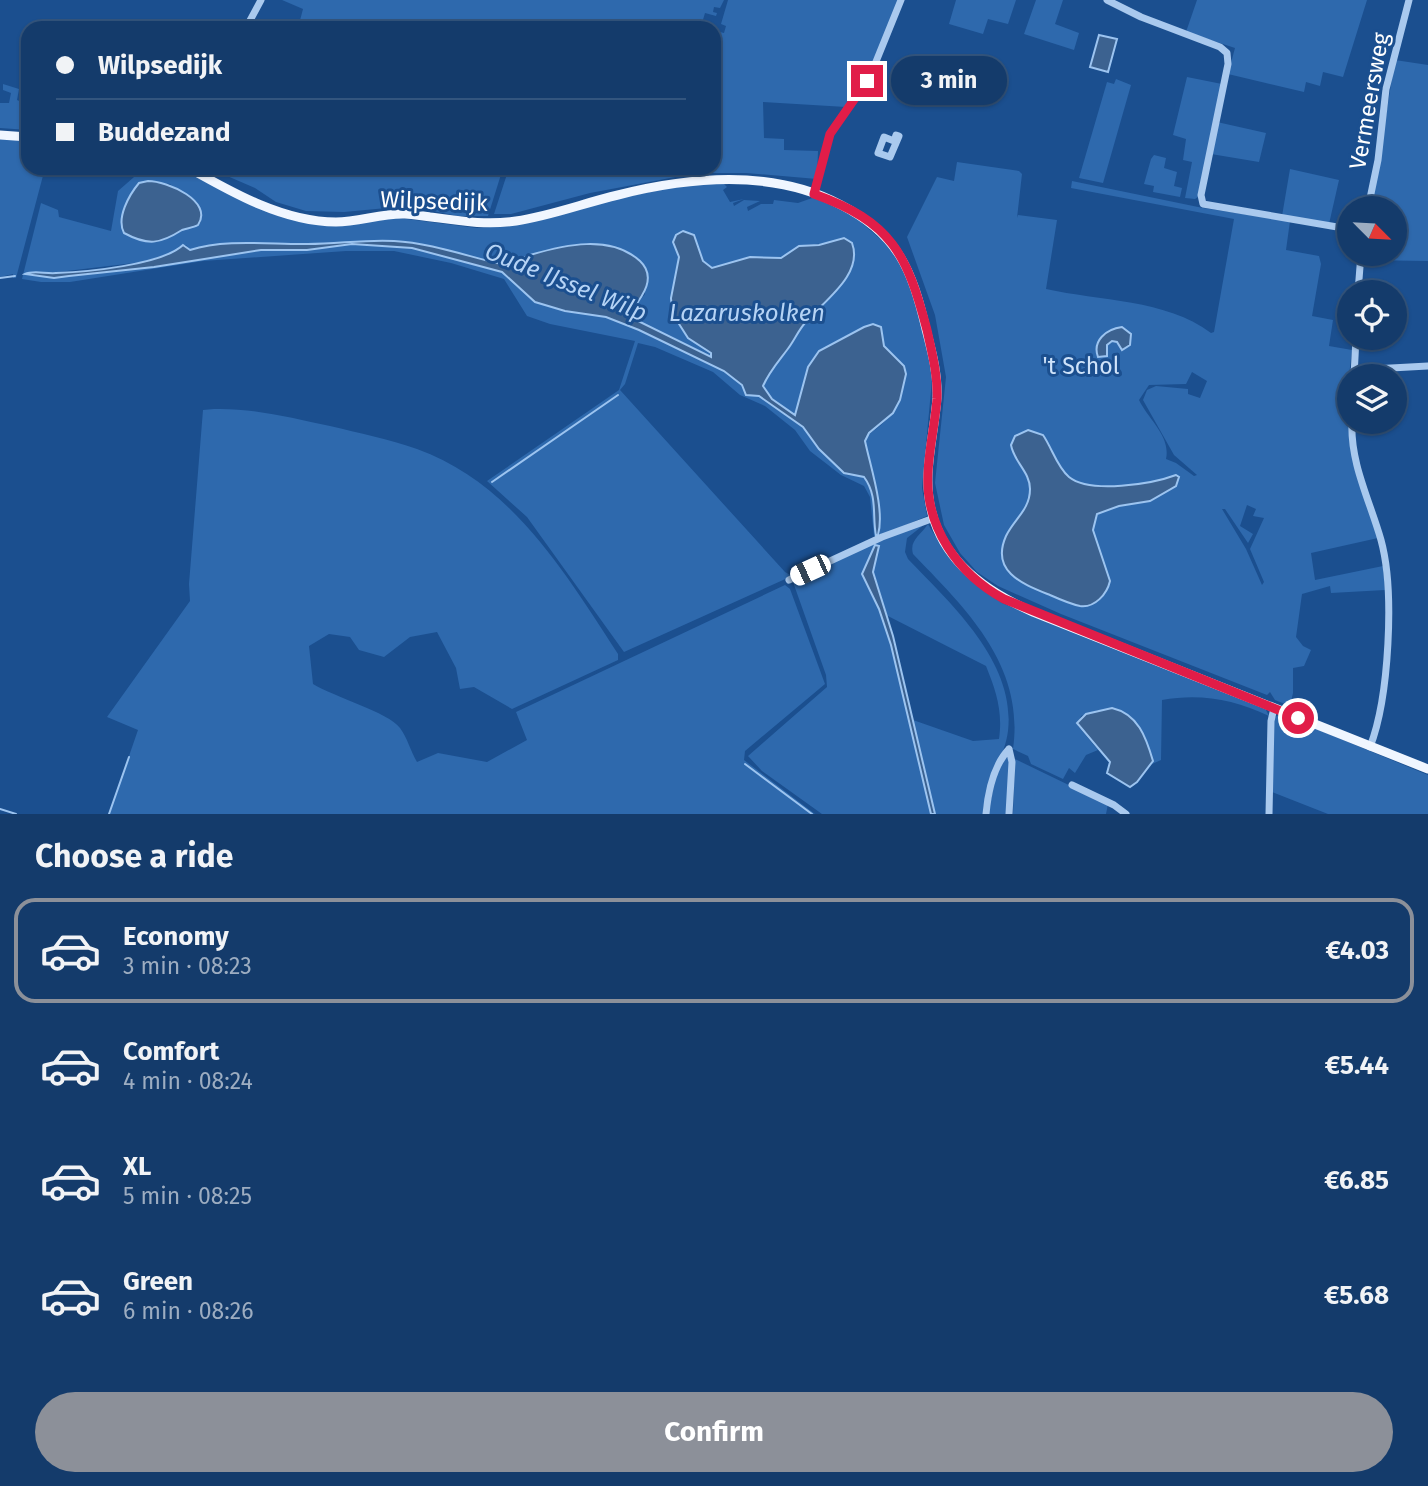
<!DOCTYPE html>
<meta charset="utf-8">
<style>
:root{--surface:#143b6b;--page:#214673;--text:#f1f3f6;--muted:#9dadc1;--line:#33557e;--accent:#8c9099}
body{margin:0;font-family:"Fira Sans",sans-serif;background:var(--page);color:var(--text);height:100vh;display:flex;flex-direction:column;font-size:26px;white-space:nowrap}
*{box-sizing:border-box;margin:0}
p{font-size:23px;color:var(--muted)}
.icon{flex:none;width:38px;height:38px;fill:none;stroke:currentColor;stroke-width:2;stroke-linecap:round;stroke-linejoin:round}
.map{position:relative;height:814px;overflow:hidden}
.drawer{display:flex;flex-direction:column;background:var(--surface);flex:1}
.drawer>*{flex:none}
.banner{position:absolute;left:21px;top:21px;width:700px;height:154px;border-radius:21px;box-shadow:0 2px 5px #0004,0 0 0 2px var(--line);display:grid;align-content:center;height:154px;padding:0 35px;background:var(--surface)}
.needle{width:46px;rotate:114deg}
.buttons{position:absolute;left:1337px;top:196px;display:grid;gap:14px}
.buttons a{display:grid;place-items:center;width:70px;height:70px;border-radius:50%;background:var(--surface);box-shadow:0 2px 5px #0004,0 0 0 2px var(--line);font-size:35px}
.end{position:absolute;width:32px;height:32px;margin:-16px;border:9px solid #e11d48;background:#fff;box-shadow:0 0 0 4px #fff}
.from{border-radius:50%}
.bubble{position:absolute;height:49px;border-radius:24px;background:var(--surface);box-shadow:0 2px 5px #0004,0 0 0 2px var(--line);font-size:23px;font-weight:700;line-height:49px;text-align:center}
.car{position:absolute;width:21px;height:42px;margin:-21px -10px;border-radius:9px;box-shadow:0 0 5px 2px #0007;background:linear-gradient(#fff 24%,#345 0 40%,#fff 0 76%,#345 0 86%,#fff 0)}
.banner b{display:flex;align-items:center;gap:24px;height:66px;font-size:26px}
.banner b+b{border-top:2px solid var(--line)}
.banner i{width:18px;height:18px;background:var(--text)}
ul{padding:0;list-style:none}
li{display:flex;align-items:center;gap:21px;height:105px;margin:0 14px 10px;padding:0 21px;border:4px solid transparent;border-radius:21px}
li div{flex:1}
li b{display:block;font-size:26px}
li em{font-style:normal;font-weight:700}
li.active{border-color:var(--accent)}
li>.icon{width:63px;height:63px;stroke-width:1.5}
h2{padding:0 35px;font-size:32px;line-height:84px}
.primary-button{display:flex;gap:14px;margin-top:auto;padding:14px 35px}
.primary-button a{flex:1;height:80px;border-radius:42px;background:var(--accent);color:#fff;font-size:28px;font-weight:700;line-height:80px;text-align:center}
.map>svg:first-child{display:block}
.green{fill:#2e69ad;fill-rule:evenodd}
.water{fill:#3c6290;stroke:#9cc4f0;stroke-width:2}
.lines{fill:none;stroke-linecap:round;stroke-linejoin:round}
.stream{stroke:#9cc4f0;stroke-width:2}
.minor{stroke:#a9c9ee;stroke-width:7}
.major{stroke:#f0f6ff;stroke-width:9}
.route{stroke:#e11d48;stroke-width:9}
.labels{text-anchor:middle;dominant-baseline:central;stroke-width:6;stroke-linejoin:round;paint-order:stroke}
.street-label{font-size:23px;fill:#fff;stroke:#1b4f8f}
.park-label{font-size:23px;fill:#cfe3fa;stroke:#1b4f8f}
.water-label{font-size:24px;font-style:italic;fill:#b5d3f5;stroke:#1b4f8f}
</style>
<div class="map">
<svg width="1428" height="814" viewBox="0 0 1428 814">
<rect width="100%" height="100%" fill="#1b4f8f"/>
<path class="green" d="M282,0H724L720,8L714,7L713,12L717,13L716,16L705,13L702,23L699,22L698,28H298L303,9Z
M728,0H899L873,66L846,107L763,102L764,138L784,139V150L818,151L817,179L746,173H697L590,193L511,214H494L509,168H714V35L719,36L720,32L724,33L726,26L721,24Z
M956,0H1016L1008,24L988,19L983,34L949,24Z
M1036,0H1063L1055,24L1079,33L1074,50L1024,34Z
M1197,0H1367L1343,77L1323,72L1320,86L1306,82L1304,92L1228,74L1235,48L1186,32Z
M1395,60L1428,65V261L1362,260L1363,254H1395V208H1371Z
M1187,77L1222,84L1198,197L1195,199L1185,198L1192,162L1183,160L1186,139L1173,135Z
M1116,79L1131,85L1103,183L1079,178L1107,82L1114,84Z
M3,84L19,89L17,100L28,105V130L0,128V103H9L11,93L3,90Z
M1217,122L1266,133L1259,162L1211,154Z
M0,139L28,140V168H45L16,278H13V274L0,277Z
M1154,155L1166,158L1164,168L1177,172L1174,186L1182,188L1180,197L1153,192L1154,186L1144,184L1151,159Z
M957,162L1019,171L1022,174L1017,218L1018,215L1057,220L1046,289C1099,301 1166,299 1211,333L1214,332L1234,219L1071,188L1072,181L1203,208L1290,221L1286,250L1319,256L1321,264L1312,316L1333,320L1329,346L1352,350L1349,376V436L1378,538L1311,553L1315,580L1383,566L1385,590L1331,593L1330,586L1302,594L1296,637L1303,646L1311,650L1304,666L1293,668V693L1290,706L1275,700L1270,692L1267,695L1061,614L998,586L977,572L960,553L944,525L935,483L946,377L940,343L935,315L907,237L937,177L954,181ZM1192,372L1207,381L1200,398L1188,394V389L1156,386L1147,390L1143,400L1174,455L1197,475L1194,476L1176,463L1166,459C1171,436 1148,419 1139,400L1149,385L1186,384ZM1012,440L1082,603L1002,551C1006,528 1028,515 1030,492C1031,472 1009,459 1012,440ZM1247,505L1256,509L1253,516L1264,518L1250,549L1264,582L1262,585L1246,549L1222,509H1225L1248,543L1253,534L1240,526Z
M135,168H182L238,197L294,220L399,218L477,228L503,226L610,200L680,186L723,183L727,187L723,190L730,202L744,199L733,203L734,206L744,200L760,201L747,207L748,211L761,204H773L774,200L798,203L815,197L856,218L892,249L910,285L930,357L932,380L922,488L927,516L880,536V534L878,497L865,441C868,433 874,431 881,425C897,411 902,395 906,374L898,359L884,346L881,327L869,325L851,333L808,367L795,415L778,405L764,389C765,375 777,363 786,352C796,340 803,325 813,312C829,293 866,270 851,241L804,245L784,257L736,261L712,268L703,261L691,233L680,232L673,242L679,257L671,298L672,313L688,338L711,353L712,357L632,318L630,313L645,294L639,260C605,236 568,246 531,255C521,258 516,265 505,265C469,257 432,243 394,241C363,239 333,245 302,244C265,244 225,239 190,250L186,245L180,246L177,251L142,262L25,276L154,267L261,250H307L352,244L412,248L502,272L536,302L565,311L606,317L639,330L724,371L742,385L746,395L759,396L803,427L819,449L847,475L864,477C878,496 872,515 876,536H874L870,497L864,486L841,475L810,451L795,430L765,406L740,395L713,372L655,347L638,343L625,384L620,390L785,572L792,576L624,652L527,517L487,481L619,390L635,341L550,324L527,316L504,279L451,263L394,251H346L203,261L70,282H41L22,279L41,203L58,210L59,217L111,231L118,191L134,177ZM148,181L170,184L201,222C195,229 188,227 181,231C157,247 139,245 121,223L123,215Z
M503,168L488,216H458L408,206L344,212L306,211L276,202L255,188L211,169Z
M1290,169L1339,180L1329,224L1282,216Z
M214,409C254,408 291,418 330,426C359,433 389,439 417,449C512,483 566,574 618,654V660L512,709L474,687L460,689L456,668L437,632L410,637L384,657L359,650L350,637L329,634L309,646L313,684C334,697 388,712 400,728C407,737 411,752 417,762L438,753L487,762L527,740L516,712L785,585L790,589L825,684L745,751L744,760L815,814H109L138,730L107,717L190,601L189,584L203,410Z
M925,524L907,538L905,552L908,559C951,604 1016,662 1008,731C1004,761 985,779 983,814H935L913,720L973,741L999,739C1003,711 996,691 986,666L884,614L872,568L879,546L875,545L862,575L879,609L891,645L931,814H822L762,771L748,756L827,687L826,675L793,582L882,539Z
M928,524C946,556 971,584 1002,603L1265,708L1269,716C1234,699 1199,693 1162,700L1161,760L1152,764L1141,729L1098,710L1081,716L1078,726L1098,750L1086,755L1075,773L1069,768L1063,779L1031,764L1028,756L1013,749C1025,665 966,609 913,554C909,540 921,535 928,524Z
M1280,714L1428,775V814H1328L1272,792L1274,718Z
M1007,756H1010L1007,814H988L996,775Z
M1015,759L1108,804L1106,814H1013Z"/>
<path class="water" d="M1099,35L1117,39L1108,72L1090,67Z
M148,181C167,181 214,201 198,225C193,228 187,228 182,230C160,244 148,246 124,233C116,218 129,195 139,183Z
M683,231L694,235L703,261L712,268L750,257L781,258L799,246L819,245L844,238L852,243C864,275 822,302 805,323C798,331 794,341 787,350C778,362 769,372 763,386L772,399L795,415L808,367L819,351L864,327L873,324L881,327L884,346L904,366L906,374L900,400L893,413L869,433L865,441C871,469 885,510 878,535L876,536C872,515 878,496 864,477L844,473L819,449L803,427L759,396L746,395L742,385L724,371L639,330L606,317L565,311L535,302L502,272L412,248L352,244L307,250H261L154,267L69,276L54,278L25,274C33,270 46,274 56,273C86,272 162,265 183,245L190,250C224,239 266,244 302,244C333,245 363,239 394,241C432,243 469,257 505,265C516,265 521,258 530,255C564,245 610,234 640,261C658,278 641,298 630,313L632,318L711,357V353L688,338L672,313L671,298L679,257L673,242L676,235Z
M1122,327L1131,334L1130,345L1122,350L1117,342L1112,341L1107,345V356L1098,357C1092,341 1106,329 1122,327Z
M1028,430L1043,435C1052,448 1057,467 1069,477C1090,494 1152,484 1176,475L1179,477L1176,486L1150,501L1119,506L1097,514L1093,530L1110,581C1107,594 1095,608 1080,606C1070,604 1059,599 1050,595C1023,584 990,572 1006,536C1014,519 1030,510 1030,489C1030,472 1014,462 1011,445L1015,436Z
M875,545L879,546L873,572L893,636L935,814H931L891,645L879,609L862,574Z
M1112,708C1138,714 1146,737 1153,761L1137,782L1130,787L1107,773L1110,762L1077,723L1086,714Z"/>
<g class="lines">
<path class="stream" d="M0,278L15,276
M492,482L618,395
M745,764L812,814
M0,809L16,814
M109,814L129,757"/>
<path class="minor" d="M1107,0L1141,17L1220,47L1227,53L1228,64L1201,195L1203,204L1349,229
M246,28L261,0
M896,135L899,136L890,157L878,153L884,137L894,141Z
M814,194L830,134L871,74L901,0
M1368,208L1378,160L1386,89L1409,0
M1358,292L1361,254
M1354,370L1428,366
M1354,376L1356,338
M1352,422C1350,463 1370,501 1381,540C1395,591 1389,698 1370,747
M789,580L882,537L934,518
M1072,785L1114,805L1126,814
M986,814C988,792 994,765 1009,749
M1009,814L1012,762L1009,749
M1269,814L1271,721L1274,708"/>
<path class="major" d="M0,135L28,137
M189,168C233,193 284,222 336,222C359,222 382,213 405,214C443,217 477,227 516,221C550,216 584,203 618,195C689,177 774,169 841,205C898,234 912,270 926,329C932,352 938,374 937,398C935,424 929,449 928,474C925,546 973,586 1033,612L1428,769"/>
</g>
<g class="lines">
<path class="route" d="M867,81L830,134L814,194C892,222 907,254 927,330C932,353 938,375 937,399C935,424 929,448 928,473C925,527 958,574 1004,599L1298,718"/>
</g>
<g class="labels">
<g class="street-label">
<text transform="translate(1369 101) rotate(-80)">Vermeersweg</text>
<text transform="translate(434 201) rotate(2)">Wilpsedijk</text>
</g>
<g class="park-label">
<text x="1081" y="366">'t Schol</text>
</g>
<g class="water-label">
<text transform="translate(566 282) rotate(22)">Oude IJssel Wilp</text>
<text x="747" y="313">Lazaruskolken</text>
</g>
</g>
</svg>
<div class="buttons">
<a><svg class="needle" viewBox="-14 -14 28 28"><path d="M0-13l5 13h-10z" fill="#e53935"/><path d="M0 13l5-13h-10z" fill="#9dadc1"/></svg></a>
<a><svg class="icon" aria-label="locate" viewBox="0 0 24 24"><circle cx="12" cy="12" r="6"/><path d="M12 2v4M12 18v4M2 12h4M18 12h4"/></svg></a>
<a><svg class="icon" aria-label="layers" viewBox="0 0 24 24"><path d="M12 4l9 5-9 5-9-5zM3 14l9 5 9-5"/></svg></a>
</div>
<i class="end from" style="left:1298px;top:718px"></i>
<i class="end" style="left:867px;top:81px"></i>
<div class="bubble" style="left:891px;top:56px;width:116px">3 min</div>
<i class="car" style="left:810px;top:570px;rotate:245deg"></i>
<div class="banner">
<b><i class="from"></i>Wilpsedijk</b>
<b><i></i>Buddezand</b>
</div>
</div>
<section class="drawer">
<h2>Choose a ride</h2>
<ul>
<li class="active"><svg class="icon" aria-label="car" viewBox="0 0 24 24"><path d="M5 17H2v-5l4-1 3-4h7l3 4 3 1v5h-3M9 17h6M6 11h13"/><circle cx="7" cy="17" r="2"/><circle cx="17" cy="17" r="2"/></svg><div><b>Economy</b><p>3 min · 08:23</p></div><em>€4.03</em></li>
<li><svg class="icon" aria-label="car" viewBox="0 0 24 24"><path d="M5 17H2v-5l4-1 3-4h7l3 4 3 1v5h-3M9 17h6M6 11h13"/><circle cx="7" cy="17" r="2"/><circle cx="17" cy="17" r="2"/></svg><div><b>Comfort</b><p>4 min · 08:24</p></div><em>€5.44</em></li>
<li><svg class="icon" aria-label="car" viewBox="0 0 24 24"><path d="M5 17H2v-5l4-1 3-4h7l3 4 3 1v5h-3M9 17h6M6 11h13"/><circle cx="7" cy="17" r="2"/><circle cx="17" cy="17" r="2"/></svg><div><b>XL</b><p>5 min · 08:25</p></div><em>€6.85</em></li>
<li><svg class="icon" aria-label="car" viewBox="0 0 24 24"><path d="M5 17H2v-5l4-1 3-4h7l3 4 3 1v5h-3M9 17h6M6 11h13"/><circle cx="7" cy="17" r="2"/><circle cx="17" cy="17" r="2"/></svg><div><b>Green</b><p>6 min · 08:26</p></div><em>€5.68</em></li>
</ul>
<div class="primary-button"><a>Confirm</a></div>
</section>
